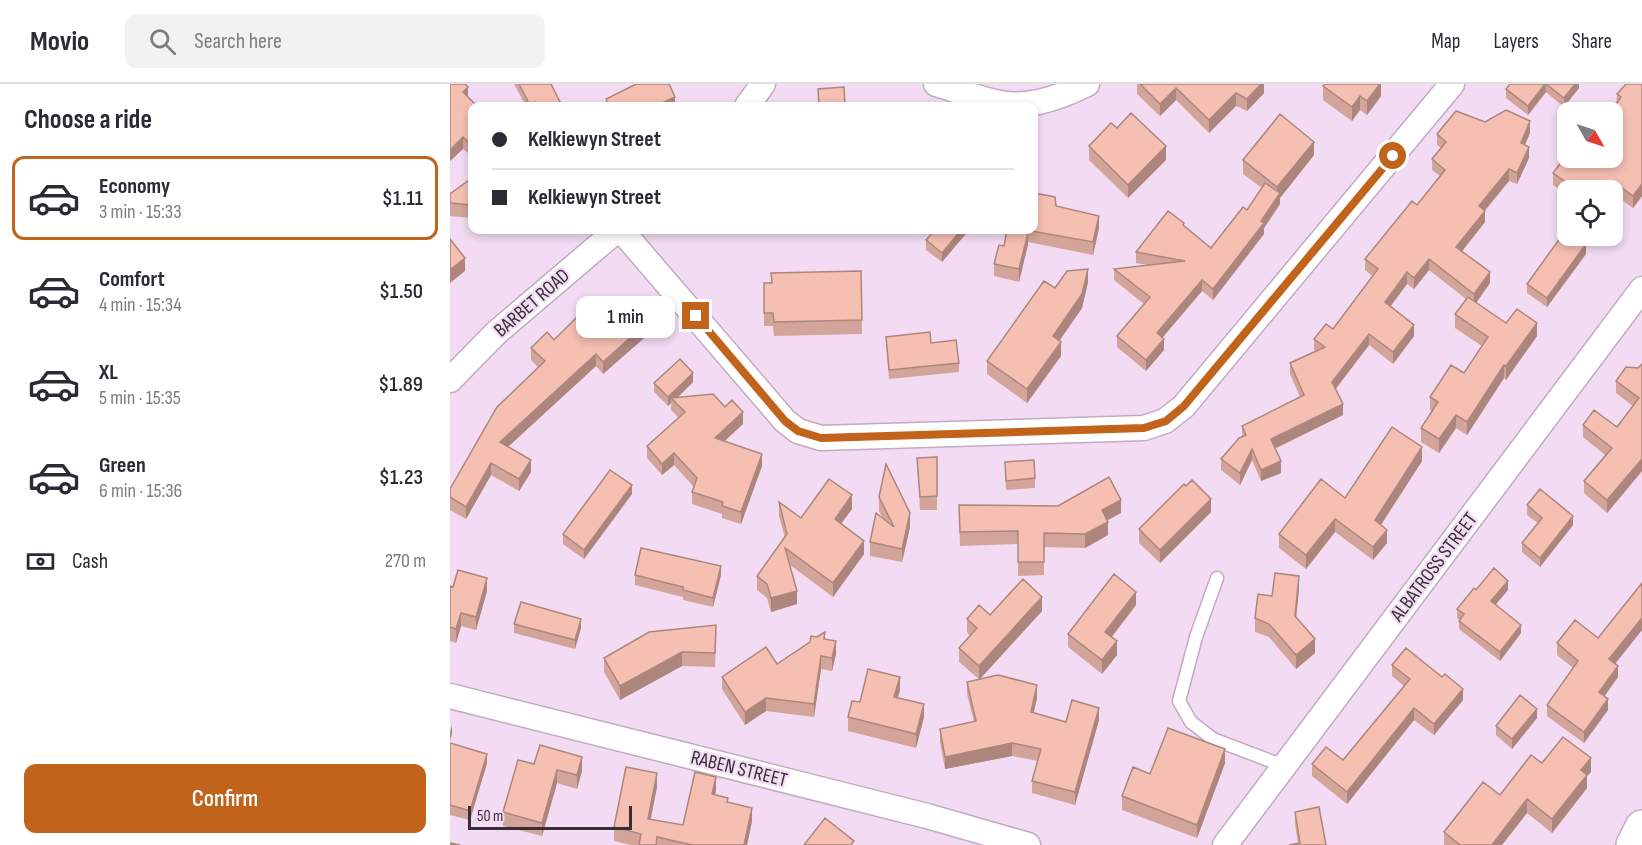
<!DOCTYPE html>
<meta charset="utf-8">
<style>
:root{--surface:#fff;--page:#f2f2f3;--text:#2b2b33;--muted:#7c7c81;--line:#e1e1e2;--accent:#c1631a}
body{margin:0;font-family:"Sofia Sans Condensed",sans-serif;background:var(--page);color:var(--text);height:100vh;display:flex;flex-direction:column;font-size:22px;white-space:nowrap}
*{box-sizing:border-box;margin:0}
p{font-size:20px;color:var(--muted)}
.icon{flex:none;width:33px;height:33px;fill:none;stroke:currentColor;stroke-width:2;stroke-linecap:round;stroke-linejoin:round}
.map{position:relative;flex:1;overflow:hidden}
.sheet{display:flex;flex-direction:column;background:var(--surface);width:450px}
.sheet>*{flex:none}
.guide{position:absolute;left:18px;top:18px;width:570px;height:132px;border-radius:12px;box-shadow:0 3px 9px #0003;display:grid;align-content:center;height:132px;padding:0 24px;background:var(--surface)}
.needle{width:39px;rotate:129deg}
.controls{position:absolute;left:1107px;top:18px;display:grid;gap:12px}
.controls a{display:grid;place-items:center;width:66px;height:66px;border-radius:12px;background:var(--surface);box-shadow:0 3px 9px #0003;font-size:30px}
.scale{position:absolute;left:18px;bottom:15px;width:164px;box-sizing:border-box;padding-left:6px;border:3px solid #372e37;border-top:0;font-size:16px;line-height:21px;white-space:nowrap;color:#372e37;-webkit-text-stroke:4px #f2dbf3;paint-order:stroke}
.end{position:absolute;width:27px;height:27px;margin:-14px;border:8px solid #c1631a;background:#fff;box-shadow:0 0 0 3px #fff}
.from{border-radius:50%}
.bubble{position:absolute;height:42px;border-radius:12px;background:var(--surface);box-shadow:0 3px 9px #0003;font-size:20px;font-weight:600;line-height:42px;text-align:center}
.guide b{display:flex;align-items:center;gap:21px;height:57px;font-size:22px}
.guide b+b{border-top:2px solid var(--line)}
.guide i{width:15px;height:15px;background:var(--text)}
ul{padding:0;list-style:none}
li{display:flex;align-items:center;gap:18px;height:84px;margin:0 12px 9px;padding:0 12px;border:3px solid transparent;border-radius:12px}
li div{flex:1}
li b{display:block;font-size:22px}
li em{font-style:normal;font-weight:600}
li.current{border-color:var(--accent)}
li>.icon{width:54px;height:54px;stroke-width:1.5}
h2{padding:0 24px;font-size:27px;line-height:72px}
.pay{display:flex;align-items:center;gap:15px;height:66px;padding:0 24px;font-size:22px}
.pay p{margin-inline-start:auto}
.button{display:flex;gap:12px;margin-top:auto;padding:12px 24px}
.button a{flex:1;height:69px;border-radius:12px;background:var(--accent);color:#fff;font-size:24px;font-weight:600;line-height:69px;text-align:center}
header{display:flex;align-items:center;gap:36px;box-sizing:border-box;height:84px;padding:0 30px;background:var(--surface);border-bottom:2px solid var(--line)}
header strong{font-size:28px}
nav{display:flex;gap:33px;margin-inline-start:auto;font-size:21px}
.search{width:420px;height:54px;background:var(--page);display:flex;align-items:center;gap:15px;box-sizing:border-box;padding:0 21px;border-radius:12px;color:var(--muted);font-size:22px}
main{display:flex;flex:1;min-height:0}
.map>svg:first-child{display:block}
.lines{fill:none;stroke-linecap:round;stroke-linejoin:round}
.lane-casing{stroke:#c1abc3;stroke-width:15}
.street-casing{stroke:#c1abc3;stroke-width:27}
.secondary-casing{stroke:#c1abc3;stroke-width:36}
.lane{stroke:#fff;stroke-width:12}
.street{stroke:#fff;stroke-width:24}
.secondary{stroke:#fff;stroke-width:33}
.wall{fill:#d3a499}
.shaded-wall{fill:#ac867d}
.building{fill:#f5bfb2;stroke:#ac867d;stroke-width:1.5}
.route{stroke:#c1631a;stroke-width:8}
.labels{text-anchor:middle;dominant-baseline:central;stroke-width:4.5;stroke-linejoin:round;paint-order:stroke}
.street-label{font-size:20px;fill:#372e37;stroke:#f2dbf3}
</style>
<header>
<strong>Movio</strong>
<div class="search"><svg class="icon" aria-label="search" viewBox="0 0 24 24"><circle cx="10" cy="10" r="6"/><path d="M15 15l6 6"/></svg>Search here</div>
<nav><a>Map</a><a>Layers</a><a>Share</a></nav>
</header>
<main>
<section class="sheet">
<h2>Choose a ride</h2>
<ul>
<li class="current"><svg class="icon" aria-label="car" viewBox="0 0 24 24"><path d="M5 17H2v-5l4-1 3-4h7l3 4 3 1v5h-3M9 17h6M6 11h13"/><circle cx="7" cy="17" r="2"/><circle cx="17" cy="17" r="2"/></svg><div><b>Economy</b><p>3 min · 15:33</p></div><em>$1.11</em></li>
<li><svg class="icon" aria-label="car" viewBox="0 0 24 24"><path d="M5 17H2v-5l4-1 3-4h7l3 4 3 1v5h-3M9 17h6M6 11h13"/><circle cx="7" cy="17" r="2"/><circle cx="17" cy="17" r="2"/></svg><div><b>Comfort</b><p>4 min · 15:34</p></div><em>$1.50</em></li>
<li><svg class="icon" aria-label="car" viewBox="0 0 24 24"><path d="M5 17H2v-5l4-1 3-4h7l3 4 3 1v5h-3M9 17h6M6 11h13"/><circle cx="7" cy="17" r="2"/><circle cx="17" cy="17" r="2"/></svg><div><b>XL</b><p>5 min · 15:35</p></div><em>$1.89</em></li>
<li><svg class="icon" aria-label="car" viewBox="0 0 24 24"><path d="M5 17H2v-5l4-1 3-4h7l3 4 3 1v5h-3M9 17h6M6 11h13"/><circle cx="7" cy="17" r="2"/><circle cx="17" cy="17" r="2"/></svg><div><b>Green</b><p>6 min · 15:36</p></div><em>$1.23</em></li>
</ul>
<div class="pay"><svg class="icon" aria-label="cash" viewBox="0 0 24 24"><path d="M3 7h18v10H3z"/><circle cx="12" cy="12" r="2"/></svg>Cash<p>270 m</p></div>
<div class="button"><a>Confirm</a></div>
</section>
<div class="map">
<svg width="1192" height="761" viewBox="0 0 1192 761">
<rect width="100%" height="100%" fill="#f2dbf3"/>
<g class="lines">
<g class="lane-casing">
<path id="lane" d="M767,494L746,553L729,617L741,638L763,655L834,682"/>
</g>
<g class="street-casing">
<path id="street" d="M486,0C507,6 528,15 550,19C579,25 611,13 637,0
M297,22L313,0
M171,146L335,337L348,347L371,354L694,344L715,337L734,322L1002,0
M0,296L46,249L167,146
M0,612L477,732L578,761
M775,761L1192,205"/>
</g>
<g class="secondary-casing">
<path id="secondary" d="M1183,761L1192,743"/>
</g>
<use href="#lane" class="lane"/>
<use href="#street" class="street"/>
<use href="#secondary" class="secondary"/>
</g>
<path class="wall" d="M64,0H101L112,22H76Z
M687,0H814V9L797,27L786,22L759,49L726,16L710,32L687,10Z
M931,0V12L917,31L910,26L902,37L873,16V2Z
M1060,0H1129V4L1114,23L1096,8L1078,31L1056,14V5Z
M1192,0V112L1183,124L1165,111L1162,114V106H1118V111L1103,101V89L1162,74L1167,10Z
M18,13L22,22V69L20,71L13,65L0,77Z
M1035,38L1080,49L1075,60L1079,74L1067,100L1059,97L1035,127V138L1012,167L1040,199L1026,219L1056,239L1087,252L1056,296L1054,294L1017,351L1006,344L989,369L971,358V344L982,327L980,326V313L1014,289L1032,262L1005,244V230L1016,215L979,186L964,205L957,200L941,222L964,252L943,280L919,261L886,305L893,331L825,365L831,389L811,397L802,376L790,401L771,386V375L792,353V342L850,313L840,290V279L866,267L864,266V255L883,245L922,192L915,186V175L967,121L990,92L982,86V75L991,64L987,61V50Z
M667,44L716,76L678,114L639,76V62Z
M864,71L830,114V120L814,144V150L763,216L752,207L712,254L714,266L696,287L667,263V252L694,220L664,196V185L698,181L686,179V168L734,142L761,164L797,126L812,104L793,90V76Z
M22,94V134L0,132V110Z
M1118,116V131L1116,130V118Z
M606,122L649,144L643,171L578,158L569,198L544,192V180L554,162L557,146Z
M485,146H519L492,178L476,166V156Z
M1136,170L1097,223L1077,209V200Z
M411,187L412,250L324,252L323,242H314V199Z
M638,198L632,224L609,257L611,272L577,319L537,290V277L605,204Z
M201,248L153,290L146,282L58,363L81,388L69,407L41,391L16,435L0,426V405L88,283L81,276V264L104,256L147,250Z
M436,253L481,259L509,279V288L439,295Z
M1192,280V387L1157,429L1134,409V397L1155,371L1133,353V341L1167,343L1183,322L1166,309V297L1188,284Z
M243,298L227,314L275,323L293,340L274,357L312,382L291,440L272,434V430L242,420V408L244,403L224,381L212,391L197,374V362L229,334L221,326V319L218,322L204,308V299Z
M487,373V426H470L467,374Z
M972,377L931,441L937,459L923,476L885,448L856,485L829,464V450L895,414Z
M555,378L585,394V404L556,406Z
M182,410L134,475L113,460V450Z
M429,413L460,443L452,478L420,472V458L433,435L429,427Z
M329,418L351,434L402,425L391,440L414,470L383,513L340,481L347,520L321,528L317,514L307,506V492L335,454L329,432Z
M509,421L671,429L657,436L658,451L635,464L594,463V491L568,492V460L510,462Z
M1077,421L1123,441L1090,483L1072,468V459L1088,439L1077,431Z
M761,428L710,479L689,459V445Z
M185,491H271L263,523L233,516V513L185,501Z
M1192,499V546L1165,580L1168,593L1154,612L1158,626L1134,659L1097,632V621L1123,584L1107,571V559L1148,554Z
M0,502L37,507L26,546L11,542L6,559L0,557Z
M849,505L846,533L865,569L846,585L819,553L805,548V534L822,512Z
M1026,506H1058L1046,520L1071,549L1050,577L1009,545V537L1010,536L1007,534V525Z
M686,521L662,553L667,571L652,590L618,563V550Z
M592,527L530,595L587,614L583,629L616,638L649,636L625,721L582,709V697L588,677L562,672L495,685L490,658V645L524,638L517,610V598L529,595L509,578V564L520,552L517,548V535L540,531Z
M64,540L131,544L125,565L64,549Z
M266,555L265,583L232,582L170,616L154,588V574Z
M375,555L386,570L382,587L371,585L364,633L316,627L295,641L272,605V593L327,580Z
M942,581L1013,616L984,651L964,636L897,720L862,692V680L893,676L954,602L942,592Z
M450,606L448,613L474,633L466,664L398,647V633L410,618Z
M1087,634L1062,665L1046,651V642Z
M0,659L37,679L20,736L0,731Z
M775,679L747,754L672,726V712L700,690Z
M1092,679L1141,688L1137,692V704L1102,749L1077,729L1052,761H994V748L1050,711Z
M84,680L132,687L127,705L107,699L92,752L53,742V728Z
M207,703L200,735L233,741L266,706L265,711L278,718L302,737L297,761H181L164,757V743Z
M845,728L876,761L848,759L845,740Z"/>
<path class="shaded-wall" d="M811,0H814V9L797,27V15Z
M930,0H931V12L917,31V17Z
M1096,0V8L1078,31V22Z
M1125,0H1129V4L1114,23V14Z
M18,3V15L13,8Z
M726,4V16L710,32V20Z
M786,9V22L759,49V36Z
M910,12V26L902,37V23Z
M225,13V22H206Z
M85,18V22H80V21Z
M1080,37V49L1071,70V59Z
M13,53V65L0,77V66Z
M22,57V69L20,71V60Z
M864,58V71L830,114V120L814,144V150L763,216V205L811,137L827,113V103Z
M716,62V76L678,114V101Z
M1079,63V74L1067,100V89Z
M1059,85V97L1029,133V122Z
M1165,99V111L1162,114V106H1159Z
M1192,100V112L1183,124V112Z
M1035,127V138L1006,175V163Z
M649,132V144L643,171V158Z
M511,146H519L492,178V169Z
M578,149V161L569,198V185Z
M1136,160V170L1097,223V214Z
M15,174V187L0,199V186Z
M979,175V186L964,205V194Z
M638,185V198L632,224L603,266V252Z
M957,188V200L935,229V218Z
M1040,188V199L1024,222V210Z
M752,196V207L707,260V249Z
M201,235V248L153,290V278Z
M1087,239V252L1056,296V282Z
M964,241V252L943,280V268Z
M919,250V261L882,309V298Z
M714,255V266L696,287V276Z
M611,258V272L577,319V305Z
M146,270V282L50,370V358Z
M1054,281V294L1017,351V338Z
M243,289V298L224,317L221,314V319L218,322V313Z
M893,320V331L821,366V355Z
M293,328V340L265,366V354Z
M1006,331V344L989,369V355Z
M972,363V377L925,450V436Z
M802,365V376L790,401V389Z
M224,369V381L212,391V380Z
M312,370V382L291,440V428Z
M1192,375V387L1157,429V416Z
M81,376V388L69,407V395Z
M831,377V389L811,397V386Z
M41,379V391L16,435V423Z
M182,401V410L134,475V466Z
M402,411V425L385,448V435Z
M761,415V428L710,479V466Z
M671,416V429L652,439V426Z
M460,429V443L452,478V465Z
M1123,432V441L1090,483V474Z
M885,435V448L856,485V471Z
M658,438V451L635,464V450Z
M937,446V459L923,476V463Z
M414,457V470L383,513V499Z
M271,482V491L263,523V514Z
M849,492V505L845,545V532Z
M37,494V507L26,546V533Z
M1058,497V506L1041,526V517Z
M347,507V520L321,528V514Z
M686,508V521L655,561V548Z
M592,513V527L529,596V582Z
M11,529V542L6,559V545Z
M1192,534V546L1159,587V575Z
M131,535V544L125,565V556Z
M1071,541V549L1050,577V568Z
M865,555V569L846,585V571Z
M386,557V570L382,587V574Z
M667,557V571L652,590V576Z
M232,568V582L170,616V602Z
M371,572V585L364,633V620Z
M1168,582V593L1149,620V608Z
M450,593V606L444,626V613Z
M587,601V614L581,641V628Z
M1013,605V616L984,651V640Z
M316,614V627L295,641V628Z
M1158,615V626L1134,659V648Z
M474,620V633L466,664V650Z
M649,624V636L625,721V708Z
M964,624V636L897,720V708Z
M1087,625V634L1062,665V655Z
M2,641V650L0,657V648Z
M562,659V672L495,685V673Z
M775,665V679L747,754V741Z
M37,670V679L20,736V727Z
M132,673V687L127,705V691Z
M1141,674V688L1137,692V704L1102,749V735L1131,686Z
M107,686V699L92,752V739Z
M207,689V703L198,749V735Z
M266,693V706L262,724V710Z
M1077,715V729L1052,761H1042Z
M302,724V737L297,761H294Z"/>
<path class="building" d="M0,0H15L18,3L13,8L27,22H22V57L20,60L13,53L0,66Z
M69,0H101L112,22H87L85,18L80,21Z
M186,0H219L225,13L206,22H159L156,15Z
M690,0H811L797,15L786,9L759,36L726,4L710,20Z
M875,0H930L917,17L910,12L902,23L873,2Z
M1060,0H1095L1078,22L1056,5Z
M1096,0H1125L1114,14Z
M1176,0H1192V100L1183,112L1165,99L1159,106H1125L1126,105L1103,89L1118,69V74H1162V28H1161L1171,13L1167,10Z
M394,3L395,22H369L368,5Z
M1056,26L1080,37L1071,59L1079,63L1067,89L1059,85L1029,122L1035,127L1006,163L1040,188L1024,210L979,175L964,194L957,188L935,218L964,241L943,268L919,250L882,298L893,320L821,355L831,377L811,386L802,365L790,389L771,375L789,354L796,351L792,342L854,311L840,279L875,263L864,255L876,240L883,245L928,185L915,175L962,117L967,121L995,86L982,75L996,58L987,50L1006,27L1035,38Z
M681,29L716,62L678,101L639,62L661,39L667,44Z
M830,30L864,58L827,103L793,76Z
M22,94V121L0,119V110Z
M815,99L830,109L811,137L814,139L763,205L752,196L707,249L714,255L696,276L667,252L700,213L664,185L735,177L686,168L718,127L734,139L733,141L761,164L793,123L797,126Z
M584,109L605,113L606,122L649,132L643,158L576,146H584Z
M485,146H511L492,169L476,156Z
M557,146H573L578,149L569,185L544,180L549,161L554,162Z
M1116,146L1118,147V152H1124L1136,160L1097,214L1077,200Z
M0,155L15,174L0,186Z
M638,185L632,210L603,252L611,258L577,305L537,277L594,197L605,204L617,187Z
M411,187L412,236L324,238L323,229H314V199H322L321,189Z
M1018,213L1056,239L1067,225L1087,239L1056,282L1054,281L1017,338L1006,331L989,355L971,344L988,318L980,313L1001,281L1014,289L1038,253L1005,230Z
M185,217L201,235L153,278L146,270L50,358L81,376L69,395L41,379L16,423L0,413V405L47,323L95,277L81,264L97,248L104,256L128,232L147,250Z
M480,248L481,259L506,256L509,279L439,286L436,253Z
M230,275L243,289L218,313L204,299Z
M1192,280V375L1157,416L1134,397L1162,364L1133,341L1144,326L1167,343L1189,314L1166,297L1176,283L1188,284Z
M263,310L275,323L282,316L293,328L265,354L312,370L291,428L272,422L273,418L242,408L247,394L224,369L212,380L197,362L235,328L221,314Z
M942,343L972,363L925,436L937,446L923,463L885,435L856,471L829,450L871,395L895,414Z
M487,373V412L470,413L467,374Z
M584,376L585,394L556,397L555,378Z
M436,380L460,429L452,465L420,458L426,429L444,443L429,413Z
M160,386L182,401L134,466L113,450Z
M659,393L671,416L652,426L658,438L635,450L594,449V478H568V447L510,448L509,421L608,422Z
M379,395L402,411L385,435L414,457L383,499L335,464L347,507L321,514L317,500L307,492L337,450L329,418L351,434Z
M742,396L761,415L710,466L689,445L734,400L736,402Z
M1090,405L1123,432L1090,474L1072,459L1092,434L1077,421Z
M191,464L271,482L263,514L233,506V503L185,491Z
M1044,484L1058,497L1041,517L1071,541L1050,568L1009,537L1014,530L1007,525L1024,504L1026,506Z
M8,486L37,494L26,533L11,529L6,545L0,543V502L3,503Z
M825,489L849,492L845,532L865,555L846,571L819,540L805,534L808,510L822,512Z
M664,490L686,508L655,548L667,557L652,576L618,550Z
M573,495L592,513L529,582L509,564L527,544L517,535L529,521L540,531Z
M1192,499V534L1159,575L1168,582L1149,608L1158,615L1134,648L1097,621L1128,577L1107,559L1125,536L1148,554Z
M71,518L131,535L125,556L64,540Z
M266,541L265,569L232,568L170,602L154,574L199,548Z
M375,548L374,555L386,557L382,574L371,572L364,620L316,614L295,628L272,593L316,563L327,580L360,558L361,552L367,553Z
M956,564L992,593L995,590L1013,605L984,640L964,624L897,708L862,680L876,663L893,676L960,595L942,581Z
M418,585L450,593L444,613L474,620L466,650L398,633L402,617L410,618Z
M548,591L587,601L581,628L616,638L622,616L649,624L625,708L582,697L591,665L562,659L495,673L490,645L526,637L517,598Z
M1070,611L1087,625L1062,655L1046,642Z
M718,644L775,665L747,741L672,712L683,683L700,690Z
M1113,653L1141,674L1131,686L1137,691L1102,735L1077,715L1042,761H1010L994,748L1033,698L1050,711L1081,671L1092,679Z
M0,659L37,670L20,727L0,721Z
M90,661L132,673L127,691L107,686L92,739L53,728L68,676L84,680Z
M176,683L207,689L198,735L233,741L245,688L266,693L262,710L278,714L277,718L302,724L294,761H242L207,753L206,761H189L191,750L164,743Z
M869,723L876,761H839L850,759L845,728Z
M375,734L404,757L401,761H354Z
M0,759L10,761H0Z"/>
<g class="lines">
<path class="route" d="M246,232L335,337L348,347L371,354L694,344L716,337L734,322L943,72"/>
</g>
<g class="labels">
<g class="street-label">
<text transform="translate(82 219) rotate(-41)">BARBET ROAD</text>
<text transform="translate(984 483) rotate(-53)">ALBATROSS STREET</text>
<text transform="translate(289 685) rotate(14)">RABEN STREET</text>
</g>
</g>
</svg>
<div class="controls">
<a><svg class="needle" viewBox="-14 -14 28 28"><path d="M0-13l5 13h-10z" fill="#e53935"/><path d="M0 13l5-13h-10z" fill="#7c7c81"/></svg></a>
<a><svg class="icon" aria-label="locate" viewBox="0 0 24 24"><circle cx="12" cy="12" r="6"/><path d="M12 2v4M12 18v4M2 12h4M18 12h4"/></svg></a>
</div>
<div class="scale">50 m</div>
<i class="end from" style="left:943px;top:72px"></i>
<i class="end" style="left:246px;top:232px"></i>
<div class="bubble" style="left:126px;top:212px;width:99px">1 min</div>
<div class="guide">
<b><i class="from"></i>Kelkiewyn Street</b>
<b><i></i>Kelkiewyn Street</b>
</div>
</div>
</main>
